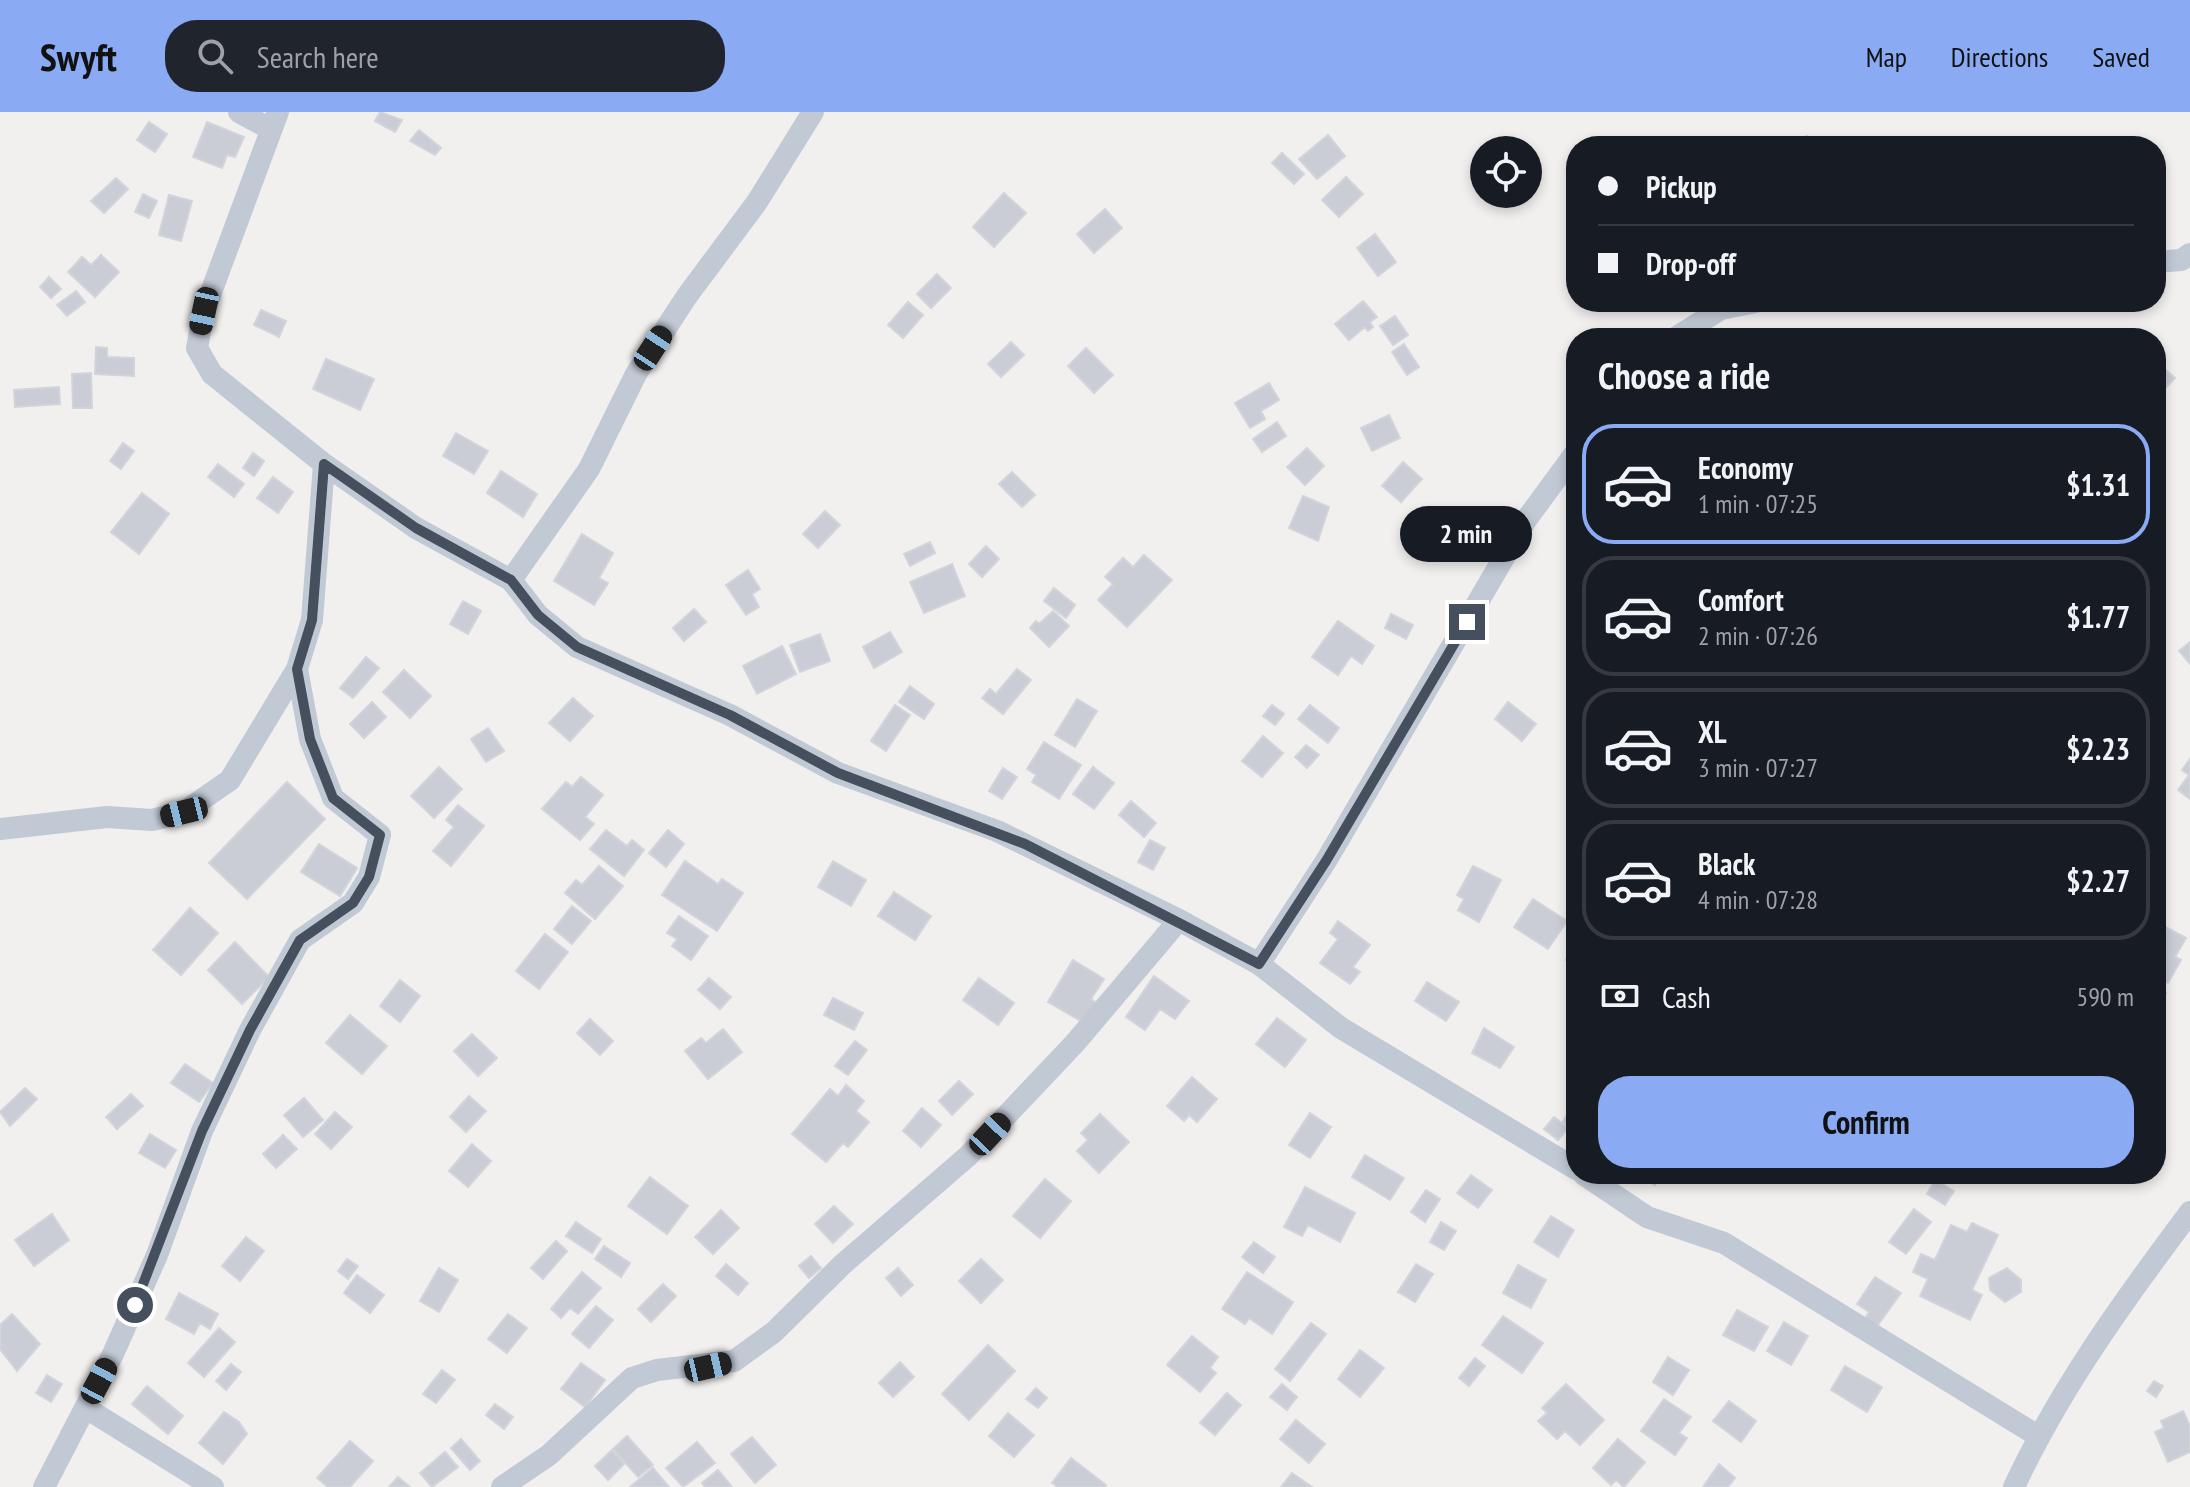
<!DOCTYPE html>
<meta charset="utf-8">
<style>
:root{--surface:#171b24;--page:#20242c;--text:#f1f3f6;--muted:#9ea1a6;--line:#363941;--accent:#8aabf3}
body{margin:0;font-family:"PT Sans Narrow",sans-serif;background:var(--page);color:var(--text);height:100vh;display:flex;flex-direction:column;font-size:30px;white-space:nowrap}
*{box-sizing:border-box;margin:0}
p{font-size:26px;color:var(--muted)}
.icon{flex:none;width:44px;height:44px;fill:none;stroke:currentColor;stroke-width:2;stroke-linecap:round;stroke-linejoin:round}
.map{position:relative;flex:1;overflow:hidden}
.details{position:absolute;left:1566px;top:216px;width:600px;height:856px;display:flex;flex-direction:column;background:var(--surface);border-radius:32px;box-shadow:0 4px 12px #0003}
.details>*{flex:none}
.hud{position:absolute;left:1566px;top:24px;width:600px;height:176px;border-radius:32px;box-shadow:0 4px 12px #0003;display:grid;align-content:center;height:176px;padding:0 32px;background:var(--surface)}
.controls{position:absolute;left:1470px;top:24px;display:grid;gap:16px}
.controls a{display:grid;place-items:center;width:72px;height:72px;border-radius:50%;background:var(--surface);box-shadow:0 4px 12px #0003;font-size:40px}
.end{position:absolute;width:36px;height:36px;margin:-18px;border:10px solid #454f5e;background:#fff;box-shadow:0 0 0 4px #fff}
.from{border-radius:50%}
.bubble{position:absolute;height:56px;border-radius:28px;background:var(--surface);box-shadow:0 4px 12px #0003;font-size:26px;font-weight:600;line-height:56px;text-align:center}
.car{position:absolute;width:24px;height:48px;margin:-24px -12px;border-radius:10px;box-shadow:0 0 6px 2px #0007;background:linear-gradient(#222 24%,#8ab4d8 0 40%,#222 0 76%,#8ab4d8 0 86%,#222 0)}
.hud b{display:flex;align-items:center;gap:28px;height:76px;font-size:30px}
.hud b+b{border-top:2px solid var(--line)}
.hud i{width:20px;height:20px;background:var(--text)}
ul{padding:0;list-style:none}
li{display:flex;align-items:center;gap:24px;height:120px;margin:0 16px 12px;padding:0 16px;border:4px solid var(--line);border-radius:32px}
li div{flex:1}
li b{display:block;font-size:30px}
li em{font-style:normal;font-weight:600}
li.current{border-color:var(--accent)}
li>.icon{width:72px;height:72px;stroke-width:1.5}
h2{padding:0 32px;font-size:36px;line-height:96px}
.pay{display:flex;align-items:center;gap:20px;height:88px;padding:0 32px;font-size:30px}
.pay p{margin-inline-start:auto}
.primary-button{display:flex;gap:16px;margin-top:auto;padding:16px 32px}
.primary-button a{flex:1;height:92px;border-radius:32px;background:var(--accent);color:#111;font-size:32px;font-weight:600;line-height:92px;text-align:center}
header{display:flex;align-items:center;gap:48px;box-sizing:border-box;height:112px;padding:0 40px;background:var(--accent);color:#111}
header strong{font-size:38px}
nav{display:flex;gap:44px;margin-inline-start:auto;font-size:28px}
.search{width:560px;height:72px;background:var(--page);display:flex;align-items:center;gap:20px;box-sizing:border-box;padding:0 28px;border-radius:32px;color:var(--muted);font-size:30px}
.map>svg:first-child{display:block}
.building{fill:#cacdd5;stroke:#d2d4db;stroke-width:2}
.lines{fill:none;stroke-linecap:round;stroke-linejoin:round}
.street{stroke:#c1c9d5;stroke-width:22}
.route{stroke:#454f5e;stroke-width:10}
</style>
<header>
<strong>Swyft</strong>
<div class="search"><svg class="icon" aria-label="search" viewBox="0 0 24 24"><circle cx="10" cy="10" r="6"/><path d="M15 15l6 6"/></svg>Search here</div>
<nav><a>Map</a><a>Directions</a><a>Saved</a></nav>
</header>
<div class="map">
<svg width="2190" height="1375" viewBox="0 0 2190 1375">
<rect width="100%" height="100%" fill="#f2efef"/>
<path class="building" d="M380,0L402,8L395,20L375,9Z
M149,10L167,22L155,40L137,28Z
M207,10L244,25L235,45L227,43L222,56L193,45Z
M419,18L441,36L435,43L410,29Z
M1328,23L1345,44L1317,67L1299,47Z
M1807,24L1810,34H1794L1793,29Z
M1282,41L1304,62L1294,72L1272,51Z
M1346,65L1363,82L1339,105L1322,88Z
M116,66L128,77L104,101L91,89Z
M1004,81L1026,101L994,135L973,115Z
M143,82L157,89L149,106L135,100Z
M169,83L192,89L181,129L159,123Z
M1105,97L1122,116L1094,141L1077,122Z
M1375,122L1396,150L1378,164L1357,136Z
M101,143L119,160L95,185L68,160L82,145L91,153Z
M937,162L951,176L931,196L917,182Z
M49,165L61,177L51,186L40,175Z
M76,179L85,190L67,204L57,193Z
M1363,189L1377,205L1370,210L1373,215L1368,219L1365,215L1349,228L1335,212Z
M908,190L923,203L903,226L888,213Z
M261,198L286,209L279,225L254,213Z
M1395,204L1408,223L1393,233L1380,214Z
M1757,218L1760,226H1739V225Z
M1011,230L1024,243L1001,265L988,252Z
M1404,232L1419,255L1407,263L1392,240Z
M96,235L107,236V245L134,246V264L95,262Z
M1086,236L1113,263L1094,281L1068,254Z
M326,247L374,267L360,298L313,277Z
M2157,250L2175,266L2156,286V251Z
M91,261L92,296H73L72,262Z
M1269,271L1279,288L1261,299L1265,307L1250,316L1235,291Z
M59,275L60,292L15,295L14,278Z
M1389,303L1400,326L1372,339L1361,316Z
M1277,310L1286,324L1262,340L1253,327Z
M456,321L488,339L474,362L443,344Z
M123,331L134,339L121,357L110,349Z
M1307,336L1324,354L1305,373L1287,355Z
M253,341L264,349L254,364L243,356Z
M1403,350L1422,367L1401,390L1382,374Z
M218,352L244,372L234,385L208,365Z
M501,359L537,382L523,405L487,381Z
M1012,360L1035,383L1022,395L999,372Z
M273,365L293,380L278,401L257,386Z
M142,381L169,402L139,442L111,420Z
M1303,384L1329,395L1318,429L1289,416Z
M825,399L840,413L818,436L803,422Z
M582,422L613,441L599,466L608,471L594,493L554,469Z
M930,430L935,441L910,454L904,442Z
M986,434L999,447L982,465L969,452Z
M1144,443L1172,468L1127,515L1098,488L1113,472L1105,465L1123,446L1133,455Z
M952,452L965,484L924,501L910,470Z
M748,458L760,477L752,482L759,495L746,503L726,473Z
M1054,476L1075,493L1066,506L1044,489Z
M463,489L481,499L468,522L450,512Z
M694,497L706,510L684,529L673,516Z
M1053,499L1069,514L1049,535L1030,516L1036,509L1039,512Z
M1391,502L1413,513L1406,527L1385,516Z
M1338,509L1374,534L1362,552L1351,544L1338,563L1312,545Z
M890,520L902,540L874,556L863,535Z
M820,522L830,549L800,560L790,533Z
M2190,530V552L2179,539Z
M782,534L796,562L757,582L743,554Z
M366,545L379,556L353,586L340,576Z
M1017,557L1031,568L1003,602L982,586L990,577L996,582Z
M404,558L431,584L410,606L383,580Z
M910,574L934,592L924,607L899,590Z
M573,586L593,604L570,629L549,611Z
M1077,587L1097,599L1075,635L1055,623Z
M372,590L386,605L364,626L350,612Z
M1508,590L1536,612L1522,629L1495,607Z
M895,593L910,603L886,639L871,629Z
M1272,593L1284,602L1275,613L1263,604Z
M1310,593L1339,616L1328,631L1298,607Z
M488,616L504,639L486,650L471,627Z
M1263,624L1283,641L1262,665L1242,649Z
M1044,630L1081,653L1059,687L1032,670L1036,663L1027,657Z
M1306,633L1319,643L1307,656L1295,645Z
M2190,647V687L2178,678L2189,663L2182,658Z
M439,655L462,677L434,706L411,684Z
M1093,655L1114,671L1094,697L1073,682Z
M1003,656L1017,665L1002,687L989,679Z
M581,665L603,683L585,705L594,712L580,728L542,697L566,670L572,675Z
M287,670L325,707L247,787L209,751Z
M1131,689L1156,711L1144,725L1119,703Z
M458,693L484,714L451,754L433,739L454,715L446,708Z
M606,718L627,734L632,728L644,738L624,764L590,737Z
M668,718L684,732L666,755L649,741Z
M1150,728L1165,736L1153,758L1138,750Z
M319,732L357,756L340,784L301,760Z
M685,749L718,772L722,767L743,781L717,819L662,783Z
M833,749L866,768L851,794L818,775Z
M599,754L623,774L595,807L565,781L576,768L582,773Z
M1473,754L1501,768L1479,810L1458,798L1464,787L1457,783Z
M894,780L931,804L915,828L878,804Z
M1533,787L1567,809L1548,837L1514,815Z
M572,794L591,809L572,832L554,817Z
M190,796L218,821L181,863L153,838Z
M679,804L708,824L691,848L672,834L677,827L667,821Z
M1338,809L1370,833L1353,855L1360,860L1350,872L1320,851L1338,827L1330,821Z
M2156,810L2186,826L2175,845L2181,848L2168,871L2156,864Z
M545,822L568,840L539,877L516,859Z
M235,830L269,865L242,892L208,858Z
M1576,832V854L1566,848Z
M1073,848L1104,867L1091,887L1098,892L1086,912L1048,890Z
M1154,864L1189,889L1175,907L1160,897L1145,918L1126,905Z
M709,866L731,885L720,897L698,878Z
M979,866L1014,891L998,913L963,888Z
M400,868L420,884L400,910L380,894Z
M1427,870L1459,890L1446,909L1415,889Z
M2156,876L2166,881L2156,901Z
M833,886L863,901L854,918L824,903Z
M350,903L387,934L362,962L326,931Z
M1277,906L1306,928L1285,955L1256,932Z
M590,907L613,929L600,943L577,921Z
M1484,916L1514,935L1500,956L1472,941Z
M723,917L742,940L708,967L685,939L701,926L706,931Z
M472,922L497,946L478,964L454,939Z
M855,929L867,938L848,963L835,954Z
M185,952L213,971L199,990L171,971Z
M1192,965L1217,987L1197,1010L1189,1003L1184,1009L1167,994Z
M959,969L973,982L952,1003L939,989Z
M846,973L864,989L856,999L869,1010L848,1035L843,1031L826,1050L792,1022L830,977L838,984Z
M25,976L37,987L10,1014L0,1000Z
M131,982L143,994L117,1017L106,1005Z
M469,984L486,999L466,1020L450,1005Z
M304,986L323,1008L303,1025L284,1003Z
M1572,993L1576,996V1018L1563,1010Z
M922,996L941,1013L921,1035L903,1019Z
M335,1000L352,1015L331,1037L315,1022Z
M1310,1001L1331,1015L1310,1046L1289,1033Z
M1100,1002L1129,1030L1099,1061L1077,1039L1088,1028L1081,1021Z
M1554,1005L1568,1016L1558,1028L1544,1017Z
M150,1022L176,1038L165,1056L139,1041Z
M283,1023L297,1037L276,1056L263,1042Z
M472,1032L491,1049L468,1075L449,1059Z
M1365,1043L1404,1066L1390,1088L1352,1065Z
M1636,1062H1661L1655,1073Z
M1471,1063L1492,1078L1478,1096L1457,1081Z
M650,1065L688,1094L667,1122L628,1094Z
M1045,1067L1071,1089L1040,1126L1013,1104Z
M1935,1068L1954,1079L1945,1093L1927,1082Z
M1305,1075L1355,1101L1340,1130L1308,1113L1302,1124L1284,1115Z
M1426,1078L1440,1087L1425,1110L1411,1100Z
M834,1094L853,1112L833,1131L815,1112Z
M1914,1097L1931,1110L1906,1142L1889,1130Z
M721,1098L739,1116L713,1142L695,1125Z
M52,1102L69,1128L34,1154L15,1128Z
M1551,1104L1574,1118L1558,1145L1534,1130Z
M576,1110L601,1127L592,1141L566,1124Z
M1441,1110L1456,1119L1444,1138L1430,1130Z
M1972,1111L1998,1123L1972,1178L1982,1183L1970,1208L1920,1184L1928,1167L1913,1160L1921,1142L1935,1148L1951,1113L1967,1120Z
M246,1125L264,1139L240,1169L222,1154Z
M556,1129L567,1139L543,1167L531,1156Z
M1254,1130L1275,1145L1263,1161L1242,1145Z
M604,1134L630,1151L621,1165L595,1147Z
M811,1144L821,1156L809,1166L799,1154Z
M347,1147L358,1154L348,1167L338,1159Z
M981,1147L1003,1168L981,1191L959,1169Z
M726,1152L748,1171L738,1183L716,1164Z
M1416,1152L1433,1162L1415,1190L1398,1180Z
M1518,1153L1546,1168L1531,1196L1503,1181Z
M439,1156L458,1168L439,1200L420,1189Z
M898,1156L913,1173L901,1184L886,1166Z
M2007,1156L2021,1168V1180L2005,1190L1990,1178L1989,1166Z
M582,1160L601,1176L578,1202L570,1196L561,1206L551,1197Z
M1247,1160L1293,1190L1272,1222L1249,1206L1245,1212L1222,1197Z
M357,1163L384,1183L370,1201L344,1181Z
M1875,1165L1901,1181L1875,1217L1863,1210L1869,1200L1857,1192Z
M663,1172L676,1184L651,1210L638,1197Z
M179,1181L218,1202L210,1217L200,1211L194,1222L166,1207Z
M596,1194L613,1208L589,1236L572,1222Z
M1737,1198L1768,1215L1754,1239L1723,1223Z
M12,1202L40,1232L17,1259L0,1237V1213Z
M508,1202L527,1216L507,1241L488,1227Z
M1503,1204L1543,1231L1522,1261L1482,1233Z
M1784,1210L1808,1224L1791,1253L1767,1239Z
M1311,1211L1326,1222L1290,1269L1275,1257Z
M219,1216L235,1230L204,1265L188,1251Z
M1192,1224L1218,1245L1210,1256L1216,1261L1200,1280L1167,1253Z
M988,1233L1015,1259L969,1308L942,1282Z
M1360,1238L1384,1256L1360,1285L1338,1267Z
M1668,1245L1689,1258L1673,1283L1653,1270Z
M1475,1246L1485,1254L1469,1274L1459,1266Z
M900,1250L914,1265L893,1285L879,1271Z
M581,1251L605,1268L585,1295L561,1277Z
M231,1252L241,1260L226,1278L216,1269Z
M1845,1254L1882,1275L1867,1300L1831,1278Z
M442,1258L455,1268L436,1291L423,1282Z
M47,1263L62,1272L51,1290L36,1281Z
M2154,1269L2163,1274L2156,1285L2147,1279Z
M1282,1272L1297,1285L1287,1298L1270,1285Z
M1566,1272L1604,1308L1580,1333L1565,1319L1557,1327L1538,1309L1547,1301L1542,1296Z
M147,1274L183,1304L168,1322L132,1292Z
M1036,1276L1047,1286L1038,1296L1026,1287Z
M1227,1281L1241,1293L1215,1323L1200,1311Z
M1664,1287L1691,1305L1679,1321L1687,1326L1675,1343L1641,1319Z
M1729,1289L1756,1309L1741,1330L1713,1309Z
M495,1292L513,1305L504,1317L486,1303Z
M2183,1299L2190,1314V1340L2168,1350L2155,1320L2164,1316L2161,1309Z
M224,1300L239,1310L247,1322L223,1352L199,1331Z
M1008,1301L1034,1323L1014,1345L989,1324Z
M1296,1308L1325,1332L1309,1351L1280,1327Z
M627,1324L653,1353L638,1365L613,1337Z
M752,1325L776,1353L755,1371L731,1342Z
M461,1327L480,1349L470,1358L451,1336Z
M1618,1327L1645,1350L1624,1375L1616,1368L1611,1373L1593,1356Z
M350,1329L373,1349L350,1375H328L317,1366Z
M697,1330L715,1351L683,1375L666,1356Z
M612,1338L624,1352L608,1368L595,1354Z
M445,1340L458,1355L432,1375L420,1361Z
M1071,1346L1106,1373L1104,1375H1058L1052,1371Z
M1719,1352L1735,1366L1728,1375H1703Z
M653,1356L669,1375H630Z
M718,1358L732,1375H705L702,1371Z
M1292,1361L1312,1375H1281Z
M398,1365L410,1375H389Z"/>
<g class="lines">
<path class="street" d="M239,0L270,17
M278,0L204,199L197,236L212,262L324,352L416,416L511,468L538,503L577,535L730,603L838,661L997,719L1179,808L1259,852L1341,916L1576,1057
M2156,150L2181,148L2190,142
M1675,226L1721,197L1756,190
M511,468L589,357L636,262L687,184L757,90L813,0
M0,717L107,705L152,708L184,700L230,668L297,557L312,508L324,352
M1259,852L1326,749L1526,408L1576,340
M1583,1062L1647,1105L1724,1131L2038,1324
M86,1296L213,1375
M44,1375L113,1242L157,1143L202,1019L250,918L300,828L353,791L369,765L380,723L333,686L310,627L297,557
M502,1375L549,1343L632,1266L657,1258L734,1249L774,1220L843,1152L968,1044L1075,931L1179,808
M2014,1375C2060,1276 2125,1187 2190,1100"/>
</g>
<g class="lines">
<path class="route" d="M135,1193L202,1019L250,918L300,828L353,791L369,765L380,723L333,686L310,627L297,557L312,508L324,352L416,416L511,468L538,503L577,535L730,603L838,661L1025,732L1259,852L1326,749L1467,510"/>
</g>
</svg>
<div class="controls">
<a><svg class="icon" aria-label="locate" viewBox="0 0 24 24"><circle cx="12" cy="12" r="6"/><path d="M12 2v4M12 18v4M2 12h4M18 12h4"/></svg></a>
</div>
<i class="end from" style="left:135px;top:1193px"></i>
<i class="end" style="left:1467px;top:510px"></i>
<div class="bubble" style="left:1400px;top:394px;width:132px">2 min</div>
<i class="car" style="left:204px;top:199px;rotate:192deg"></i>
<i class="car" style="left:653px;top:236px;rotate:33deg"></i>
<i class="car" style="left:184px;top:700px;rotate:256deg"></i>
<i class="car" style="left:990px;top:1022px;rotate:43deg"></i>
<i class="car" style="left:708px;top:1255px;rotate:77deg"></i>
<i class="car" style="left:99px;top:1269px;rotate:28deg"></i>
<div class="hud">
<b><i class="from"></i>Pickup</b>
<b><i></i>Drop-off</b>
</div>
<section class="details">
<h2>Choose a ride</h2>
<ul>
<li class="current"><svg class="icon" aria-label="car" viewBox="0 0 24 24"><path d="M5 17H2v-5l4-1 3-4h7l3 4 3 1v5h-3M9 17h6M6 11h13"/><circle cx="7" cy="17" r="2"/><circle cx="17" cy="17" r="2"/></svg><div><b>Economy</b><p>1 min · 07:25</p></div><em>$1.31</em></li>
<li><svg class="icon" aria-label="car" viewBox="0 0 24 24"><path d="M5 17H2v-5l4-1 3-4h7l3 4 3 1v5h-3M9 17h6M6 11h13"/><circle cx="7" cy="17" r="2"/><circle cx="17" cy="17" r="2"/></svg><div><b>Comfort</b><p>2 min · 07:26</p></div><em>$1.77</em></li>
<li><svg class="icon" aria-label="car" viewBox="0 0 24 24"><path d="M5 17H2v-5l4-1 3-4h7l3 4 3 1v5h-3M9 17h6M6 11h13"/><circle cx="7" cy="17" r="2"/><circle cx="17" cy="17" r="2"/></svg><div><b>XL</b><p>3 min · 07:27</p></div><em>$2.23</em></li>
<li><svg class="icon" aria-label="car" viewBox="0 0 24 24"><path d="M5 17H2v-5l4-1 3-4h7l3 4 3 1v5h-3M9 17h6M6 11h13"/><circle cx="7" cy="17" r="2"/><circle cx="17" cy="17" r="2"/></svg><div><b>Black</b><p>4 min · 07:28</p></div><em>$2.27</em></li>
</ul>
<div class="pay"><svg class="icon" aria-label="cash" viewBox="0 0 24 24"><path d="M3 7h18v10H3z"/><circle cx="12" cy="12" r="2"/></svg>Cash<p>590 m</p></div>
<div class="primary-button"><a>Confirm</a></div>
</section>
</div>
